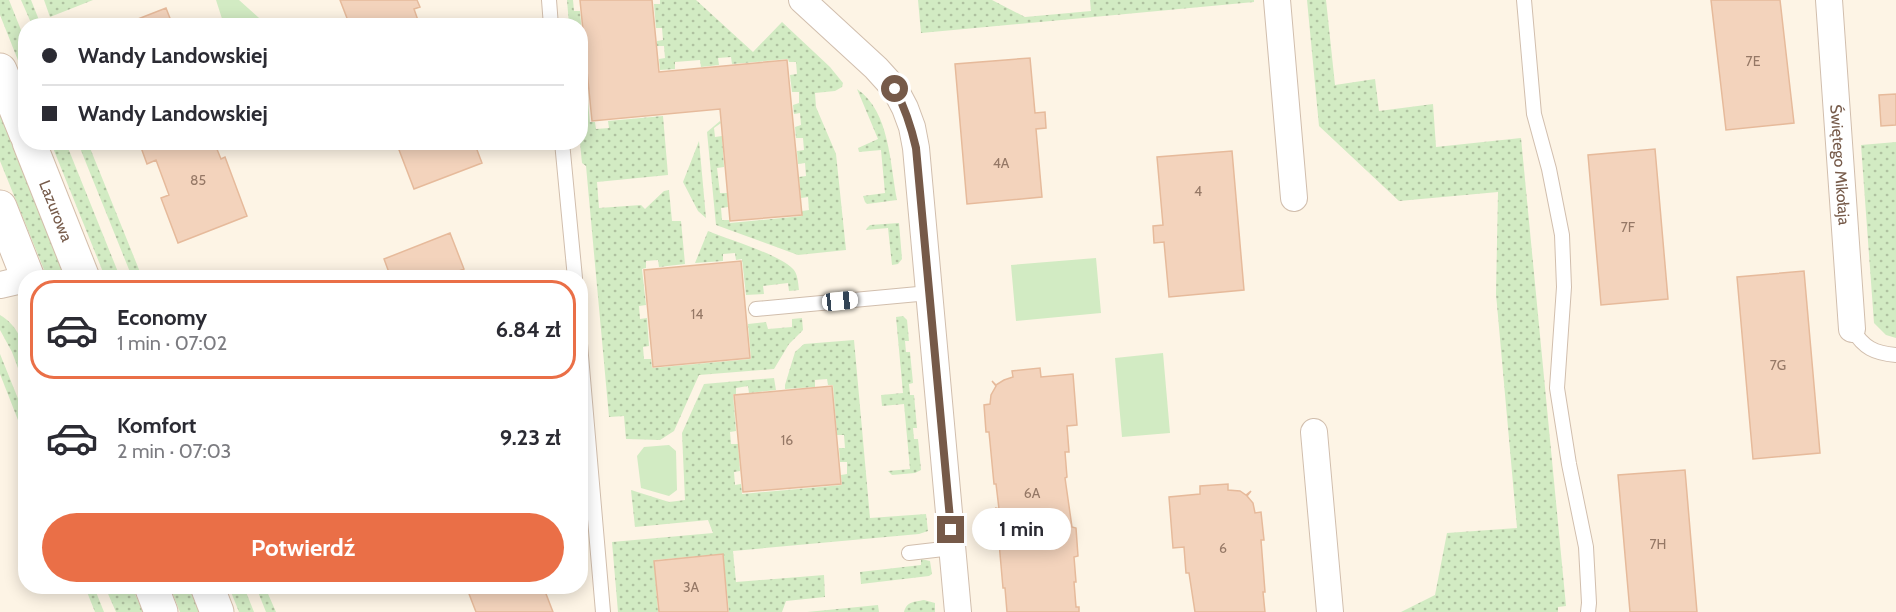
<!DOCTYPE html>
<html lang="pl">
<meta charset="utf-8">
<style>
:root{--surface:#fff;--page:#f2f2f3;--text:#2b2b33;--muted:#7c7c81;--line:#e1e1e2;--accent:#ea6f47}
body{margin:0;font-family:Cabin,sans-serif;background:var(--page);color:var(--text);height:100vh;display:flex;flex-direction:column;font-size:22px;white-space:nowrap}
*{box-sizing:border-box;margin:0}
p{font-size:20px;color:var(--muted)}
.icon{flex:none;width:33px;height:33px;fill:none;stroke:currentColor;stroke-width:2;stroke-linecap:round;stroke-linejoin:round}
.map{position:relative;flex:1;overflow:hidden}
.sheet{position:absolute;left:18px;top:270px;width:570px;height:324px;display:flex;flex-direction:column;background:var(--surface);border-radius:24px;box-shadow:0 3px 15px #0003}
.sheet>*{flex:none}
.top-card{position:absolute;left:18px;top:18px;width:570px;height:132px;border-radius:24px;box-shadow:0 3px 15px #0003;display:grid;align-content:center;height:132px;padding:0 24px;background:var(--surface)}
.end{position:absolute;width:27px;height:27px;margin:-14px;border:8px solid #765a49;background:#fff;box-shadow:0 0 0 3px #fff}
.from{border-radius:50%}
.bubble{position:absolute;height:42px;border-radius:21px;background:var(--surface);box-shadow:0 3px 15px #0003;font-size:20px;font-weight:700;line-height:42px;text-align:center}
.car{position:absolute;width:18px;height:36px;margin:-18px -9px;border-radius:8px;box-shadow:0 0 4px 2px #0007;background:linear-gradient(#fff 24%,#345 0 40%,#fff 0 76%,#345 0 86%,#fff 0)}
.top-card b{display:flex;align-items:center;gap:21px;height:57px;font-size:22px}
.top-card b+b{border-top:2px solid var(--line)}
.top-card i{width:15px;height:15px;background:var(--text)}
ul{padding:10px 0 0;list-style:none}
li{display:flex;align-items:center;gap:18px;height:99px;margin:0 12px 9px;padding:0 12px;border:3px solid transparent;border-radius:24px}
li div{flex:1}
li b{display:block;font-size:22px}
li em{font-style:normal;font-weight:700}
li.current{border-color:var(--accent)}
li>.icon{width:54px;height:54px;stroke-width:1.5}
.button{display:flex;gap:12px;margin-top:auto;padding:12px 24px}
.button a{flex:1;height:69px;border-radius:36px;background:var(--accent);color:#fff;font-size:24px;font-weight:700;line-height:69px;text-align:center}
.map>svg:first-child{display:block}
.grass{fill:url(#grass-dots)}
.park{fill:#d2ebc3}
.building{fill:#f3d3bc;stroke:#e6ba9b;stroke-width:1.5}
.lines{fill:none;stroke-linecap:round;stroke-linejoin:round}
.service-casing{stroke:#d1bead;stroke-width:16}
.minor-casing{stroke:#d1bead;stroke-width:28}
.secondary-casing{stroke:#d4beab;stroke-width:35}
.service{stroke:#fff;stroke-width:14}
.minor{stroke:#fff;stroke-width:26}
.secondary{stroke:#fff;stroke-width:33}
.route{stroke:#765a49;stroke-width:8}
.labels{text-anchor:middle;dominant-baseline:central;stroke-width:4.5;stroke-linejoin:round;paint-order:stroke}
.number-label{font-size:14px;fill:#957866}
.street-label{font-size:16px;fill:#765a49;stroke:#fff8ec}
</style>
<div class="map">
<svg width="1896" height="612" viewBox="0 0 1896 612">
<defs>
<pattern id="grass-dots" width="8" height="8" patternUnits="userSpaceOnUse" patternTransform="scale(1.5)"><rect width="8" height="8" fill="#d2ebc3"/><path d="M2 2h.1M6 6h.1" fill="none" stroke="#afc1a0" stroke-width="1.8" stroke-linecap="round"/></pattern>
</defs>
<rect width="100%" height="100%" fill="#fdf4e5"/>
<path class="grass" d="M0,0H9L25,40V78L0,15Z
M21,0H31L41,25H32Z
M44,0H93L50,17Z
M567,0H573L574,11H580L582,36H581L580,26L569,25Z
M660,0H696L753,52L782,22L830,67L843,83L842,87L835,91L815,93L816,107L836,154L846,250L798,255L716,225L707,132L720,121L721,123L714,128L715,137L722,136L724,167L717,168L720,193H727L728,207L721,208L722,220H729L730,223L802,216V211L809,210L808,197L801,198L799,177L806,176L805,163L798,164L797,151L804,150L803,138H796L795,127L801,125L800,113L794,114L793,105L799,103V92H792L790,75L797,74L796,62H789L788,59L732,64L731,57L718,58L719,65L701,67L700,60L675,62V69L660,70L659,59L665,58L664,46H657V41L663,40L662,28H656L654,4H660Z
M918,0H992L1025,17L1091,11L1090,0H1254V2L921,33Z
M1307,0H1326L1335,85L1375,79L1379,111L1433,104L1436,147L1521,138L1566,606L1558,607V612H1401L1435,595L1447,533L1517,528L1496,294L1498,192L1399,201L1319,126Z
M581,83V94L587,93L590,122H595L596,129L609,128L608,121L663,116L668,175L597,182L599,208L641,205L645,209L664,191L669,190L672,221H681L685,264L659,267L658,260L646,261V268L642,269L646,305L639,306L640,319L647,318L649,346L643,347L644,359H651L652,368L751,359L748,324L766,322L768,329L792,327V319L802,318L803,330L789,344L774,369L699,375L674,431L660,440L626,439L624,416L609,417L586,166L582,163L580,143Z
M857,89C890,111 890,165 897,200L867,204L865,202L863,196L885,193L881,150L859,152L858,148L878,139Z
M0,114L65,277H47L0,161Z
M699,141L706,218L698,211L683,182Z
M1896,142V338L1886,335L1874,323L1861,145Z
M51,143H66L120,277H105Z
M78,143H88L142,277H132Z
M899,223L902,259L898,264L892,265L888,228L866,230L867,228L870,225Z
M708,231C727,239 778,254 792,268C798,273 798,283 799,290L789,291L788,283L763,286L764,294L746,295L742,259L736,260L735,253L723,254V261L695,263Z
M0,315C27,331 26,360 25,387L12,352L0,330Z
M903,316L907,320L909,341H905L906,352H910L913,383L909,384L910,395H914L917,428H913L914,439H918L921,470L915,473L892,475L888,471L910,469L904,404L882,406L881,395L903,393L896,317Z
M854,340L870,518L926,514L928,531L919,534L733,551L736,582L824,575L825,597L786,601L782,612H729L723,554L654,560L658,612H618L612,542L713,533L708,520L635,527L631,490L669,502L685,500L682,433L704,384L774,378L776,390L749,393L748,386L736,388V394H733L736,431L730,432L731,444H738L740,471L734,472L735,485L741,484L742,494L842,485L841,475L847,474V462H840L839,448H845L844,435H837L833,385H828L827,379L815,380V387L785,389V385L795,352L804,344Z
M0,354L25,416V438L0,374Z
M921,559L930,561L932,574L929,576L861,584L860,572L921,565Z
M85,587H94L104,612H95Z
M105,587H132L143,612H116Z
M170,587H189L199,612H180Z
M229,587H244L254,612H239Z
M256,587H265L276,612H266Z
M924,600L935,603V612H904C907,601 914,602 924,600Z
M878,605L879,612H807Z"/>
<path class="park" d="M216,0H239L267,25H224Z
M1096,258L1101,313L1016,321L1011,265Z
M1163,353L1170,433L1122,437L1115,358Z
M669,445L676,451L677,490L669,496L641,488L637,456L644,447Z"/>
<path class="building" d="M340,0H417L420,7L414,9L420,26H350Z
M580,0H652L659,72L787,60L802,215L730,221L720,109L592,121Z
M1711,0H1780L1794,123L1726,130Z
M166,8L173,26H120Z
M1030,58L1035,113L1045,112L1046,128L1036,129L1042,197L967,204L955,64Z
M1896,94V125L1881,126L1879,95Z
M139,142H214L221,159L225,157L247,216L178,243L161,198L169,195L156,160L147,164Z
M396,142H474L482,163L414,189Z
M1655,149L1668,299L1601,305L1588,155Z
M1232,151L1244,290L1169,297L1164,242L1154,243L1153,226L1163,225L1157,157Z
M450,233L464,269L459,271L461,278H391L384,259Z
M741,261L750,358L653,367L644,270Z
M1804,271L1820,453L1753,459L1737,277Z
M1040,368L1041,377L1073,374L1077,425L1067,426L1069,452H1065L1067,477L1065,478L1072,527L1076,528L1078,556L1074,557L1076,582H1074L1076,607H1079V612H1007L1005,588H1003L996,508L999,509L996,484H994L989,432H986L984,405L990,404L991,395L996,386L992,381L996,385L1004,380L1013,377L1012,371Z
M832,386L841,484L743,492L734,395Z
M1685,470L1697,612H1630L1618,475Z
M1228,484V490L1240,491L1246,495L1251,491L1247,496L1253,503L1255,513L1261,512L1264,540H1261L1265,592H1263L1265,612H1195L1189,573H1186L1184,547L1173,548L1169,497L1200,494V486Z
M723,554L728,612H659L654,561Z
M466,586H543L553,612H476Z"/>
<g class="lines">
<g class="service-casing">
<path id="service" d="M549,0L551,26
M1524,0L1534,114L1549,169L1562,235L1564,287L1557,388L1569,464L1586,547L1589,603L1588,612
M562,142L575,278
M756,309L929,293
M1852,329C1864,348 1874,353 1896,355
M580,344L603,612
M909,553L952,548"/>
</g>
<g class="minor-casing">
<g id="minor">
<path d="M802,0L876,68L895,89L905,108L912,127L916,148L958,612"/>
<path d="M1277,0L1294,198"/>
<path id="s1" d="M1829,0L1852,329"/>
<path d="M0,285L26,279"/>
<path d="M1314,432L1330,612"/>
</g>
</g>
<g class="secondary-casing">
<g id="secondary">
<path d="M0,70L26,134"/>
<path id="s2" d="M29,142L83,278"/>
<path d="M0,207L28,278"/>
<path d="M151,586L161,612"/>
<path d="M207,586L217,612"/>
</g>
</g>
<use href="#service" class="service"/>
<use href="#minor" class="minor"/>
<use href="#secondary" class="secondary"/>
</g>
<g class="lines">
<path class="route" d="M895,89C905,108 911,126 916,148L951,530"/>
</g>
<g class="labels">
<g class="number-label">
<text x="1753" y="61">7E</text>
<text x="1001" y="163">4A</text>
<text x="198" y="180">85</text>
<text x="1198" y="191">4</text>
<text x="1628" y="227">7F</text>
<text x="697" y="314">14</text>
<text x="1778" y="365">7G</text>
<text x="787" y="440">16</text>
<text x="1032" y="493">6A</text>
<text x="1658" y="544">7H</text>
<text x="1223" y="548">6</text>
<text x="691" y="587">3A</text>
</g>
<g class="street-label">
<text stroke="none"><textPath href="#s1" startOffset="165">Świętego Mikołaja</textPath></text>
<text stroke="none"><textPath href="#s2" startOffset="74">Lazurowa</textPath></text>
</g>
</g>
</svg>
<i class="end from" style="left:895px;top:89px"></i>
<i class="end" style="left:951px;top:530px"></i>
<div class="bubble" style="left:972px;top:508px;width:99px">1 min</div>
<i class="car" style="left:840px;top:301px;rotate:84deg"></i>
<div class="top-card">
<b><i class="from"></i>Wandy Landowskiej</b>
<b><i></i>Wandy Landowskiej</b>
</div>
<section class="sheet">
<ul>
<li class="current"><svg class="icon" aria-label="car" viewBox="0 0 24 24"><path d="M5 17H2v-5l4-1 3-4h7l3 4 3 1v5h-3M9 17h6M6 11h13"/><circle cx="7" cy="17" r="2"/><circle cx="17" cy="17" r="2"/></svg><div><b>Economy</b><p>1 min · 07:02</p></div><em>6.84 zł</em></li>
<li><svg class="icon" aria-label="car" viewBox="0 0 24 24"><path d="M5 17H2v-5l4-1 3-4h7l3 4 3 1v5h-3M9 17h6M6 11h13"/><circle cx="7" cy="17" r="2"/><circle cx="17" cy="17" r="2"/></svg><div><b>Komfort</b><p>2 min · 07:03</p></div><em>9.23 zł</em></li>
</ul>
<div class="button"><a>Potwierdź</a></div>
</section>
</div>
